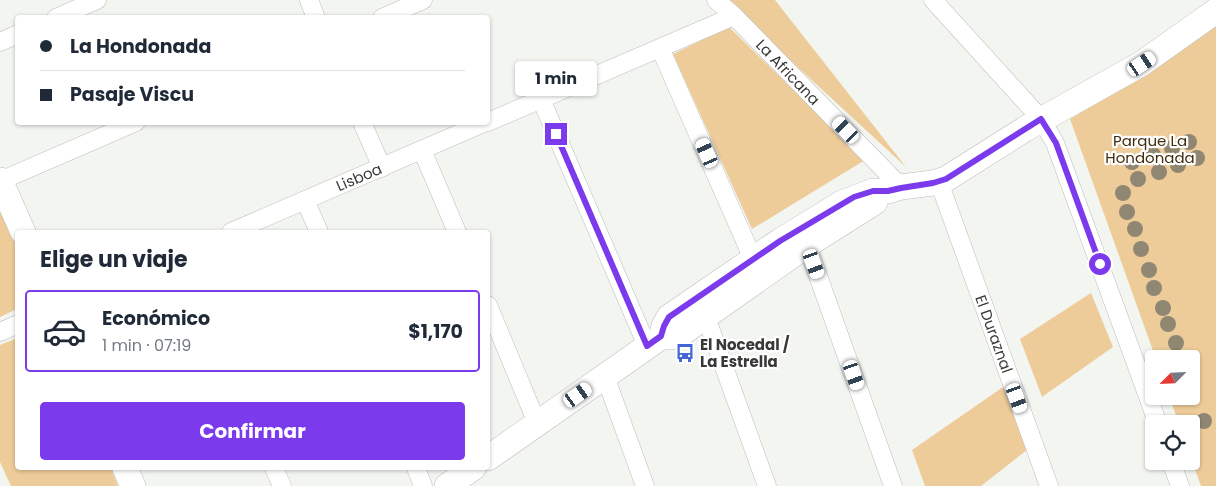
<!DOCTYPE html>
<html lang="es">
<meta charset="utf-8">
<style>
:root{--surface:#fff;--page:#f2f2f3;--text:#1f2937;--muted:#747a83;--line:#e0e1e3;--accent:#7c3aed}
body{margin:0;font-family:Poppins,sans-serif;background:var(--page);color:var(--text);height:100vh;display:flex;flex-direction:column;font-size:19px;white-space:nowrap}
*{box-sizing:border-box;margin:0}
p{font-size:16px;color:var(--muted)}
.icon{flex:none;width:28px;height:28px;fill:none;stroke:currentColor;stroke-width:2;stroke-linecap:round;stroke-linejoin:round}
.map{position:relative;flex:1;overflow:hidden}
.panel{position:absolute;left:15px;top:230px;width:475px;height:240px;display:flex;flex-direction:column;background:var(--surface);border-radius:5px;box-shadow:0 1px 4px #0004}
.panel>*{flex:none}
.banner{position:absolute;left:15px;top:15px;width:475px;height:110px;border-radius:5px;box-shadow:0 1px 4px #0004;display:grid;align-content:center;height:110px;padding:0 25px;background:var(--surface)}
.needle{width:32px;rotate:246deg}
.controls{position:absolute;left:1145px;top:350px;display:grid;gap:10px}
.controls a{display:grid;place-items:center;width:55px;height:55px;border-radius:5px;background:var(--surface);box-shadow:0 1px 4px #0004;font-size:25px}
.end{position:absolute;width:22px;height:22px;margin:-11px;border:6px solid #7c3aed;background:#fff;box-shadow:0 0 0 2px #fff}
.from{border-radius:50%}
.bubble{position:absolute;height:35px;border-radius:5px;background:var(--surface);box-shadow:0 1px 4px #0004;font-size:16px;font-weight:700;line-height:35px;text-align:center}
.car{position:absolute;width:15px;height:30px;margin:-15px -8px;border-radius:6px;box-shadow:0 0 4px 1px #0007;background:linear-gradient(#fff 24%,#345 0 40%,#fff 0 76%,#345 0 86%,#fff 0)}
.banner b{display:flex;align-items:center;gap:18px;height:48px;font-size:19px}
.banner b+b{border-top:1px solid var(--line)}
.banner i{width:12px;height:12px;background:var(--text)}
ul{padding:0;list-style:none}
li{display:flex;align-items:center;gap:15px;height:82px;margin:0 10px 8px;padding:0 15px;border:2px solid transparent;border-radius:5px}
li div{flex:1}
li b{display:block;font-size:19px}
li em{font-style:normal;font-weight:700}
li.active{border-color:var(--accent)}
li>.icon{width:45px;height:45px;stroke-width:1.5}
h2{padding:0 25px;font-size:22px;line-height:60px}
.primary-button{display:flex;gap:10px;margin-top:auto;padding:10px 25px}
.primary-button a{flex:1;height:58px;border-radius:5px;background:var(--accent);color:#fff;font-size:20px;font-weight:700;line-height:58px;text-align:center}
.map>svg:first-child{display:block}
.green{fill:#eecc9a}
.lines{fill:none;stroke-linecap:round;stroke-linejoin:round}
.minor-casing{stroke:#bbbeba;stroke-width:19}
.secondary-casing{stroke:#bbbeba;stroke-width:26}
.minor{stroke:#fff;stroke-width:18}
.secondary{stroke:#fff;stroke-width:25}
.tree{fill:#908773}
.route{stroke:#7c3aed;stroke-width:6}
.labels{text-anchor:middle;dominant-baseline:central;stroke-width:4.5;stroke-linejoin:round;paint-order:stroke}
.street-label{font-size:15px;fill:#393a38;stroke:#fff}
.park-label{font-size:15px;fill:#402d0d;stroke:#fff}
.poi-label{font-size:15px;font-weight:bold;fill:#393a38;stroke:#fff;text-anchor:start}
</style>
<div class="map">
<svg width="1216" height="486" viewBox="0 0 1216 486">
<rect width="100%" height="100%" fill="#f2f5f0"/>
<path class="green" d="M725,0H775L906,167Z
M1216,25V486H1201L1191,458V424H1179L1169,396H1191V359H1156L1070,119L1156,69Z
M729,27L865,160L752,229L673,54Z
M0,205L18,245L17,309L0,317Z
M1091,293L1113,347L1042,397L1020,339Z
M17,338L18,468H111L118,486H11L0,462V345Z
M1006,385L1027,450L981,486H925L912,450Z"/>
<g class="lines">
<g class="minor-casing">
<path id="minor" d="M309,0L316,18
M716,0L734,16L901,187
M933,0L1041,119L1055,143L1158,424
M56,18L97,0
M382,18L423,0
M0,42L18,34
M660,48L753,259
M541,99L647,346
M362,122L382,168
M488,122L734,16
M422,150L457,232
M0,181L136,122
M939,182L1049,486
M305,200L319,232
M231,232L486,122
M807,245L893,486
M488,305L537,423
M706,317L767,486
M0,332L18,324
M605,376L645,486
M1171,461L1180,486
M274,468L282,486
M416,468L423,486"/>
</g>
<g class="secondary-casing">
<path id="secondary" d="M0,180L23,232
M661,337L664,326L669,317L780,241L842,203L873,191H888L901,187L933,183L946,179L1025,129L1141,64L1216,11
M488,458L661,337H670L679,335L807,245L875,202
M125,468L133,486
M447,486L473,468"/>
</g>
<use href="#minor" class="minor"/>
<use href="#secondary" class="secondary"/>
</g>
<g class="tree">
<circle cx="1189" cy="142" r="8"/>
<circle cx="1172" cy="148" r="8"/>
<circle cx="1153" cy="155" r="8"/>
<circle cx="1197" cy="158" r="8"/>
<circle cx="1132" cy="162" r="8"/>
<circle cx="1178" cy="165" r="8"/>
<circle cx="1159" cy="172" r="8"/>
<circle cx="1138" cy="179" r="8"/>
<circle cx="1123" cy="193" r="8"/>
<circle cx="1127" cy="212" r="8"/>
<circle cx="1135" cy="229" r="8"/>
<circle cx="1141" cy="249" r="8"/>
<circle cx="1149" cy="270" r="8"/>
<circle cx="1154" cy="288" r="8"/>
<circle cx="1163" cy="308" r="8"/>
<circle cx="1168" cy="324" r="8"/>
<circle cx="1176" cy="343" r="8"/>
<circle cx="1204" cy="421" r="8"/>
</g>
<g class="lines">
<path class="route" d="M556,134L647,346L661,336L664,326L669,317L780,241L854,197L873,191H888L901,188L933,183L946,179L1041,119L1056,143L1100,264"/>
</g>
<defs>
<g id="bus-bare" transform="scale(1.5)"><path d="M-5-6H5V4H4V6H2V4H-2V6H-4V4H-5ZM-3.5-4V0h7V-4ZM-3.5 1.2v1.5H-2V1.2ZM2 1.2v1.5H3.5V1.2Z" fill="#4365d7" stroke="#fff" stroke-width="2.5" paint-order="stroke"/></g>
</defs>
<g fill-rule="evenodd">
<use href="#bus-bare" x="685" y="353"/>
</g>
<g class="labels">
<g class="street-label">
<text transform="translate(788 72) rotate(46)">La Africana</text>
<text transform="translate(359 177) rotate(-23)">Lisboa</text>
<text transform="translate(994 334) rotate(70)">El Duraznal</text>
</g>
<g class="park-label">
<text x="1150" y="140">Parque La<tspan x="1150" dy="17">Hondonada</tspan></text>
</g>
<g class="poi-label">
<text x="700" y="344">El Nocedal /<tspan x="700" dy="17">La Estrella</tspan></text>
</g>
</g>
</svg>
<div class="controls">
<a><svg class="needle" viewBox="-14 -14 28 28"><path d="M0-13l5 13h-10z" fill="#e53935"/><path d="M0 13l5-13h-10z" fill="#747a83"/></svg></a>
<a><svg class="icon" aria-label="locate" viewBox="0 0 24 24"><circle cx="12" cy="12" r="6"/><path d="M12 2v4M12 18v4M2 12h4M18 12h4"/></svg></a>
</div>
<i class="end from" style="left:1100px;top:264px"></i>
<i class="end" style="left:556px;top:134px"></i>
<div class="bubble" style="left:515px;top:61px;width:82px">1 min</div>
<i class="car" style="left:1142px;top:64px;rotate:56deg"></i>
<i class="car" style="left:846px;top:130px;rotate:316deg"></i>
<i class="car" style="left:707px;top:153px;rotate:336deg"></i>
<i class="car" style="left:814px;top:264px;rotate:160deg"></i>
<i class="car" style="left:854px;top:375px;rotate:161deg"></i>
<i class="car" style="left:578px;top:395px;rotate:55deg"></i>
<i class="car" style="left:1017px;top:398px;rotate:160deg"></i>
<div class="banner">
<b><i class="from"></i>La Hondonada</b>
<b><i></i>Pasaje Viscu</b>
</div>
<section class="panel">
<h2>Elige un viaje</h2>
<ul>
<li class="active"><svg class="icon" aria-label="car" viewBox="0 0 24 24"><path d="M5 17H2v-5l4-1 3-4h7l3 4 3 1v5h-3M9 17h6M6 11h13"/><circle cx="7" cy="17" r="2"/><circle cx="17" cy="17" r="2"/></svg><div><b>Económico</b><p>1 min · 07:19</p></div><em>$1,170</em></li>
</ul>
<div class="primary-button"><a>Confirmar</a></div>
</section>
</div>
